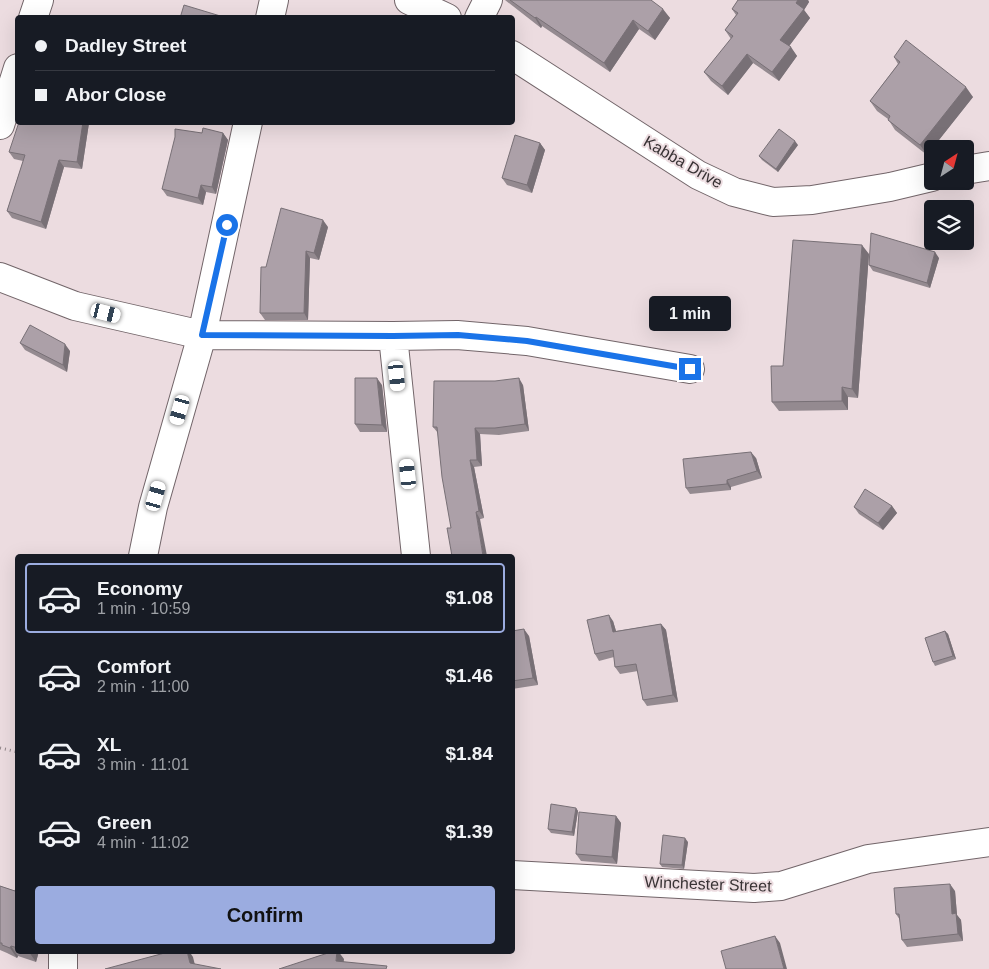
<!DOCTYPE html>
<meta charset="utf-8">
<style>
:root{--surface:#171b24;--page:#242831;--text:#f1f3f6;--muted:#9ea1a6;--line:#363941;--accent:#9bace0}
body{margin:0;font-family:Helvetica,sans-serif;background:var(--page);color:var(--text);height:100vh;display:flex;flex-direction:column;font-size:19px;white-space:nowrap}
*{box-sizing:border-box;margin:0}
p{font-size:16px;color:var(--muted)}
.icon{flex:none;width:28px;height:28px;fill:none;stroke:currentColor;stroke-width:2;stroke-linecap:round;stroke-linejoin:round}
.map{position:relative;flex:1;overflow:hidden}
.details{position:absolute;left:15px;top:554px;width:500px;height:400px;display:flex;flex-direction:column;background:var(--surface);border-radius:5px;box-shadow:0 5px 20px #0002}
.details>*{flex:none}
.banner{position:absolute;left:15px;top:15px;width:500px;height:110px;border-radius:5px;box-shadow:0 5px 20px #0002;display:grid;align-content:center;height:110px;padding:0 20px;background:var(--surface)}
.needle{width:32px;rotate:36deg}
.controls{position:absolute;left:924px;top:140px;display:grid;gap:10px}
.controls a{display:grid;place-items:center;width:50px;height:50px;border-radius:5px;background:var(--surface);box-shadow:0 5px 20px #0002;font-size:25px}
.end{position:absolute;width:22px;height:22px;margin:-11px;border:6px solid #1a73e8;background:#fff;box-shadow:0 0 0 2px #fff}
.from{border-radius:50%}
.bubble{position:absolute;height:35px;border-radius:5px;background:var(--surface);box-shadow:0 5px 20px #0002;font-size:16px;font-weight:700;line-height:35px;text-align:center}
.car{position:absolute;width:15px;height:30px;margin:-15px -8px;border-radius:6px;box-shadow:0 0 4px 1px #0007;background:linear-gradient(#fff 24%,#345 0 40%,#fff 0 76%,#345 0 86%,#fff 0)}
.banner b{display:flex;align-items:center;gap:18px;height:48px;font-size:19px}
.banner b+b{border-top:1px solid var(--line)}
.banner i{width:12px;height:12px;background:var(--text)}
ul{padding:9px 0 0;list-style:none}
li{display:flex;align-items:center;gap:15px;height:70px;margin:0 10px 8px;padding:0 10px;border:2px solid transparent;border-radius:5px}
li div{flex:1}
li b{display:block;font-size:19px}
li em{font-style:normal;font-weight:700}
li.selected{border-color:var(--accent)}
li>.icon{width:45px;height:45px;stroke-width:1.5}
.action{display:flex;gap:10px;margin-top:auto;padding:10px 20px}
.action a{flex:1;height:58px;border-radius:5px;background:var(--accent);color:#111;font-size:20px;font-weight:700;line-height:58px;text-align:center}
.map>svg:first-child{display:block}
.lines{fill:none;stroke-linecap:round;stroke-linejoin:round}
.minor-casing{stroke:#726569;stroke-width:30}
.path{stroke:#918689;stroke-width:3;stroke-dasharray:1 4;stroke-linecap:butt}
.minor{stroke:#fff;stroke-width:28}
.wall{fill:#948a90}
.shaded-wall{fill:#787076}
.building{fill:#aca0a8;stroke:#787076}
.route{stroke:#1a73e8;stroke-width:6}
.labels{text-anchor:middle;dominant-baseline:central;stroke-width:4;stroke-linejoin:round;paint-order:stroke}
.street-label{font-size:16px;fill:#393335;stroke:#ecdce0}
</style>
<div class="map">
<svg width="989" height="969" viewBox="0 0 989 969">
<rect width="100%" height="100%" fill="#ecdce0"/>
<g class="lines">
<g class="minor-casing">
<path id="minor" d="M409,0L447,18
M33,18L39,0
M270,18L274,0
M479,18L488,0
M512,55L698,175L734,192L773,202L812,200L890,187L932,177
M0,125L18,68
M965,170L989,166
M0,277L75,306L202,335L393,336L457,335L527,341L690,369
M393,336L416,556
M143,556L153,507L202,335L248,122
M512,875L754,888L781,886L868,859L989,842
M63,969V951"/>
</g>
<path class="path" d="M0,748L18,752"/>
<use href="#minor" class="minor"/>
</g>
<path class="wall" d="M505,0H651L670,18L655,40L639,29L610,72L542,26L541,28Z
M738,0H808L809,2L804,10L810,18L789,46L797,56L779,81L753,63L728,95L711,81L704,72L731,39L725,30L736,15L732,9Z
M894,57L973,97L927,155L895,130L888,119L877,111L870,101L898,64Z
M89,123L82,169L64,167L46,229L12,218L7,211L23,161L14,159L9,152Z
M202,133H223L228,140L216,194L206,192L203,205L167,196L162,189Z
M540,143L545,150L532,193L507,185L502,178Z
M798,145L778,172L762,160L759,156Z
M328,227L319,260L310,258L308,320H265L260,313L266,267Z
M869,254L858,398L848,397V410L779,411L772,402L783,366Z
M939,258L930,288L873,271L869,265Z
M20,343L70,351L67,372L25,350Z
M382,385L387,432H360L355,424Z
M523,385L529,431L499,435L480,434L482,466L474,467L484,518L451,528L438,433L433,427Z
M756,458L762,478L731,487V490L690,494L686,488Z
M892,506L897,513L883,530L859,514L854,507Z
M613,621L616,631L661,624L666,630L678,702L647,706L643,700L638,671L620,674L615,667L614,657L599,661L595,654Z
M512,631L529,636L538,685L512,689Z
M945,631L948,634L956,659L935,666L933,662Z
M576,808L578,811L574,836L551,833L548,829Z
M616,816L621,823L617,864L581,861L576,854Z
M688,842L684,869L662,867L660,864Z
M18,881V951H39L36,962L18,956L17,958L7,953L0,950V886L15,891Z
M955,891L957,915L961,920L963,941L907,947L902,940L900,920L896,914Z"/>
<path class="shaded-wall" d="M798,0H808L809,2L804,10L810,18L787,49L780,40L796,3Z
M663,9L670,18L655,40L648,31Z
M536,17L542,26L541,28L535,18Z
M633,20L639,29L610,72L604,63Z
M791,47L797,56L779,81L772,72Z
M747,54L753,63L728,95L722,86Z
M966,87L973,97L927,155L920,145Z
M83,122L89,123L82,169L77,162Z
M223,133L228,140L216,194L212,187Z
M795,141L798,145L778,172L776,169Z
M540,143L545,150L532,193L527,185Z
M59,160L64,167L46,229L41,222Z
M201,185L206,192L203,205L198,198Z
M323,220L328,227L319,260L314,253Z
M862,245L869,254L858,398L852,389Z
M306,251L310,258L308,320L304,313Z
M935,252L939,258L930,288L927,283Z
M65,344L70,351L67,372L63,365Z
M377,378L382,385L387,432L382,425Z
M519,378L523,385L529,431L525,424Z
M842,387L848,397V410L842,401Z
M475,428L480,434L482,466L477,460Z
M751,452L756,458L762,478L757,471Z
M470,460L474,467L484,518L479,511Z
M727,480L731,487V490L727,484Z
M892,506L897,513L883,530L878,523Z
M476,512L480,519L487,556H483Z
M609,615L613,621L618,638L613,632Z
M661,624L666,630L678,702L673,695Z
M524,629L529,636L538,685L533,678Z
M945,631L948,634L956,659L953,656Z
M576,808L578,811L574,836L572,832Z
M616,816L621,823L617,864L612,857Z
M685,838L688,842L684,869L682,865Z
M950,884L955,891L957,915L961,920L963,941L958,934L952,914Z
M775,936L780,943L787,969H784Z
M11,946L18,956L17,958L10,948Z
M29,951H39L36,962L29,952Z
M187,951H189L193,957L196,969L190,963Z
M337,951H338L344,959L343,969L336,961Z"/>
<path class="building" d="M510,0H651L663,9L648,31L633,20L604,63L536,17L535,18Z
M738,0H798L796,3L804,9L780,40L791,47L772,72L747,54L722,86L704,72L733,36L725,30L738,13L732,9Z
M184,5L227,18H180Z
M906,40L966,87L920,145L888,120L890,116L870,101L900,62L894,57Z
M19,122H83L77,162L59,160L41,222L7,211L25,155L9,152Z
M203,128L223,133L212,187L201,185L198,198L162,189L175,137V129L202,133Z
M779,129L795,141L776,169L759,156Z
M515,135L540,143L527,185L502,178Z
M281,208L323,220L314,253L306,251L304,313H260L261,267H266Z
M871,233L935,252L927,283L869,265Z
M793,240L862,245L852,389L842,387V401L772,402L771,366H783Z
M30,325L65,344L63,365L20,343Z
M355,378H377L382,425L355,424Z
M519,378L525,424L495,428H475L477,460H470L479,511L476,512L483,556H452L447,528H451L442,477L437,427H433L434,381H495Z
M751,452L757,471L727,480V484L686,488L683,459Z
M865,489L892,506L878,523L854,507Z
M609,615L613,632L661,624L673,695L643,700L636,664L615,667L613,650L595,654L587,620Z
M524,629L533,678L512,681V631Z
M945,631L953,656L933,662L925,638Z
M551,804L576,808L572,832L548,829Z
M579,812L616,816L612,857L576,854Z
M663,835L685,838L682,865L660,864Z
M18,881V948L11,946L10,948L2,945V943H0V886L15,891Z
M950,884L952,914L956,913L958,934L902,940L899,914H896L894,888Z
M775,936L784,969H726L721,951Z
M172,951H187L190,963L221,969H105Z
M334,951H337L336,961L387,966L386,969H279Z"/>
<g class="lines">
<path class="route" d="M227,225L202,335L393,336L458,335L527,341L690,369"/>
</g>
<g class="labels">
<g class="street-label">
<text transform="translate(683 162) rotate(30)">Kabba Drive</text>
<text transform="translate(708 884) rotate(2)">Winchester Street</text>
</g>
</g>
</svg>
<div class="controls">
<a><svg class="needle" viewBox="-14 -14 28 28"><path d="M0-13l5 13h-10z" fill="#e53935"/><path d="M0 13l5-13h-10z" fill="#9ea1a6"/></svg></a>
<a><svg class="icon" aria-label="layers" viewBox="0 0 24 24"><path d="M12 4l9 5-9 5-9-5zM3 14l9 5 9-5"/></svg></a>
</div>
<i class="end from" style="left:227px;top:225px"></i>
<i class="end" style="left:690px;top:369px"></i>
<div class="bubble" style="left:649px;top:296px;width:82px">1 min</div>
<i class="car" style="left:106px;top:313px;rotate:104deg"></i>
<i class="car" style="left:397px;top:376px;rotate:174deg"></i>
<i class="car" style="left:180px;top:410px;rotate:196deg"></i>
<i class="car" style="left:408px;top:474px;rotate:354deg"></i>
<i class="car" style="left:156px;top:496px;rotate:16deg"></i>
<div class="banner">
<b><i class="from"></i>Dadley Street</b>
<b><i></i>Abor Close</b>
</div>
<section class="details">
<ul>
<li class="selected"><svg class="icon" aria-label="car" viewBox="0 0 24 24"><path d="M5 17H2v-5l4-1 3-4h7l3 4 3 1v5h-3M9 17h6M6 11h13"/><circle cx="7" cy="17" r="2"/><circle cx="17" cy="17" r="2"/></svg><div><b>Economy</b><p>1 min · 10:59</p></div><em>$1.08</em></li>
<li><svg class="icon" aria-label="car" viewBox="0 0 24 24"><path d="M5 17H2v-5l4-1 3-4h7l3 4 3 1v5h-3M9 17h6M6 11h13"/><circle cx="7" cy="17" r="2"/><circle cx="17" cy="17" r="2"/></svg><div><b>Comfort</b><p>2 min · 11:00</p></div><em>$1.46</em></li>
<li><svg class="icon" aria-label="car" viewBox="0 0 24 24"><path d="M5 17H2v-5l4-1 3-4h7l3 4 3 1v5h-3M9 17h6M6 11h13"/><circle cx="7" cy="17" r="2"/><circle cx="17" cy="17" r="2"/></svg><div><b>XL</b><p>3 min · 11:01</p></div><em>$1.84</em></li>
<li><svg class="icon" aria-label="car" viewBox="0 0 24 24"><path d="M5 17H2v-5l4-1 3-4h7l3 4 3 1v5h-3M9 17h6M6 11h13"/><circle cx="7" cy="17" r="2"/><circle cx="17" cy="17" r="2"/></svg><div><b>Green</b><p>4 min · 11:02</p></div><em>$1.39</em></li>
</ul>
<div class="action"><a>Confirm</a></div>
</section>
</div>
